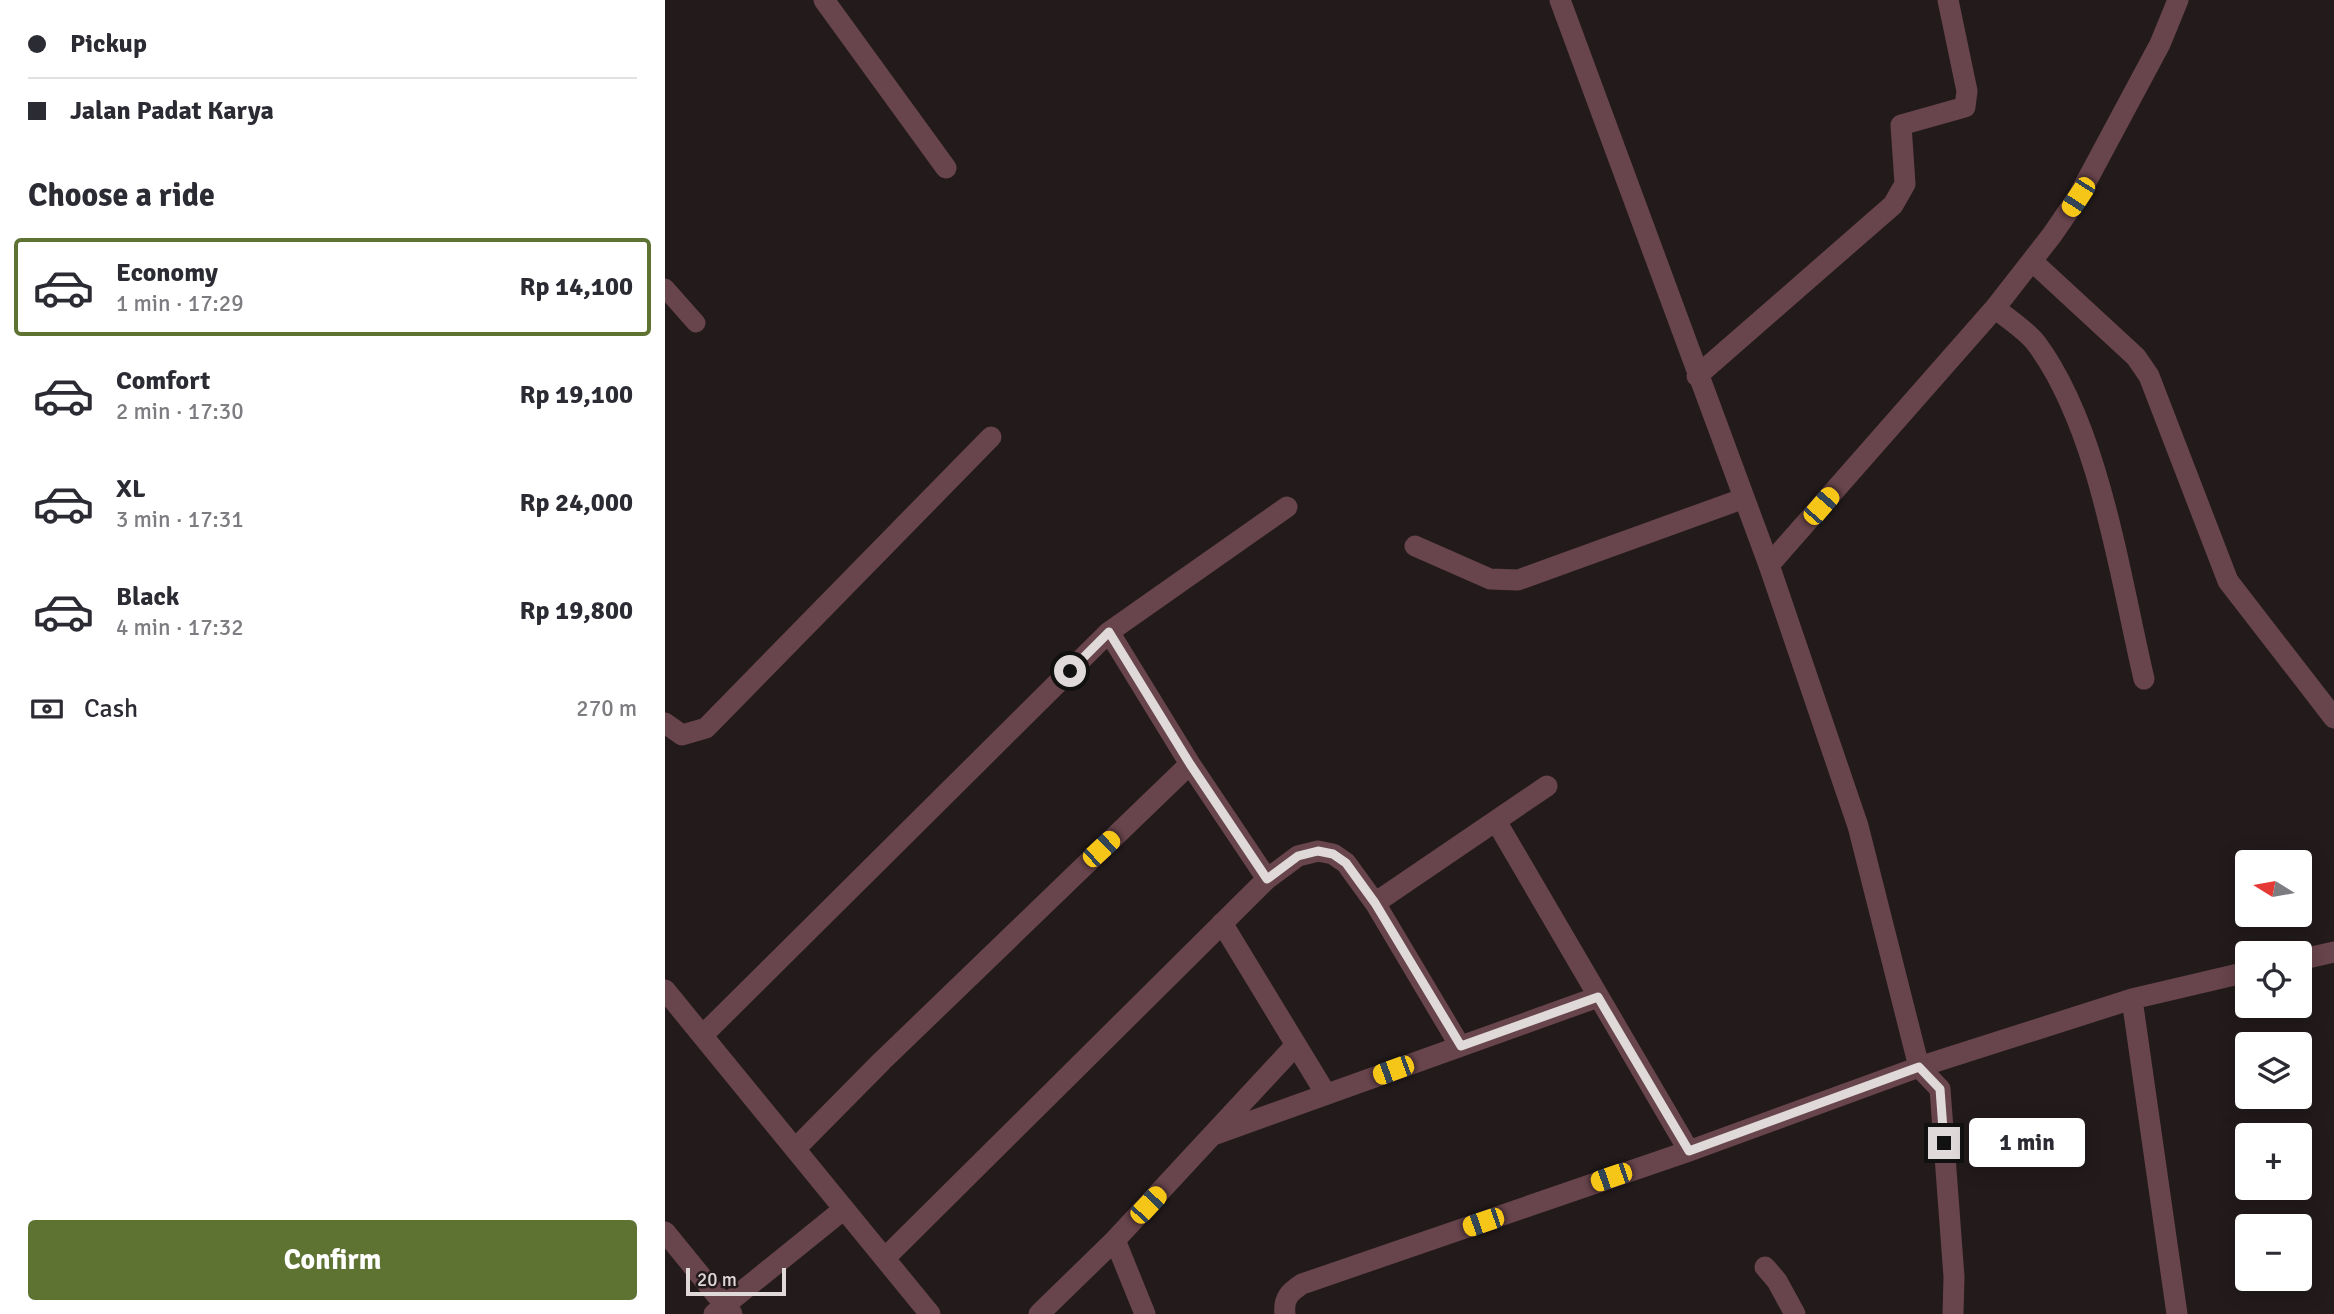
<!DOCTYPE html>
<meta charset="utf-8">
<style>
:root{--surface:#fff;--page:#f2f2f3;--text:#2b2b33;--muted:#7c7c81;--line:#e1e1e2;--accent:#5e7332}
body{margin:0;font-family:Signika,sans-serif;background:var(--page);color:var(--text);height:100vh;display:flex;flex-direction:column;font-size:26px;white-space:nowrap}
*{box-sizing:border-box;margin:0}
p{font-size:23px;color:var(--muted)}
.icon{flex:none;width:38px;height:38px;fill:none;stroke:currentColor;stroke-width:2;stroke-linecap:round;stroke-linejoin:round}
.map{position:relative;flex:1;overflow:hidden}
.sheet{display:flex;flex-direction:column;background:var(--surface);width:665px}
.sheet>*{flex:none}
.hud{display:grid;align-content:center;height:154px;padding:0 28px;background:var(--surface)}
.needle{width:46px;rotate:281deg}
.controls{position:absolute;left:1570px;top:850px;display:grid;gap:14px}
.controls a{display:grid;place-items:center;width:77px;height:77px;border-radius:7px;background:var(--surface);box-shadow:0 4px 18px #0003;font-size:35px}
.scale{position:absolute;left:21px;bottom:18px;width:100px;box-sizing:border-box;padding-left:7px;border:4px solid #dfd9d9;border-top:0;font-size:19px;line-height:24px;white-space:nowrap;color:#dfd9d9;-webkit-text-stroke:5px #231b1b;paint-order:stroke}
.end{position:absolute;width:32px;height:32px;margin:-16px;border:9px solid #dfd9d9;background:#111;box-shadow:0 0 0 4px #111}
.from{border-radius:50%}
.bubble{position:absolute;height:49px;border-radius:7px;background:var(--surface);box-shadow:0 4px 18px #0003;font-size:23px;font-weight:800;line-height:49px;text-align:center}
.car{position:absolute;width:21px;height:42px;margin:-21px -10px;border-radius:9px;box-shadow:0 0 5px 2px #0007;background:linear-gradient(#f5c518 24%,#345 0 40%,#f5c518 0 76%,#345 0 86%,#f5c518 0)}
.hud b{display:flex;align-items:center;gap:24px;height:66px;font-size:26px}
.hud b+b{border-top:2px solid var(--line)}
.hud i{width:18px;height:18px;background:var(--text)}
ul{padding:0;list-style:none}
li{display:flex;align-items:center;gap:21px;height:98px;margin:0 14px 10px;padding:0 14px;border:4px solid transparent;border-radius:7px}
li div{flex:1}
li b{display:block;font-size:26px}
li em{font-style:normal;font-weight:800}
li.selected{border-color:var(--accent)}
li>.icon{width:63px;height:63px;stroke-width:1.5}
h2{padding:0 28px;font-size:32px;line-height:84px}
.pay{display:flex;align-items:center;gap:18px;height:77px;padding:0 28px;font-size:26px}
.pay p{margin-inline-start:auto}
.button{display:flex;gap:14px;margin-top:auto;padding:14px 28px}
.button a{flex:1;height:80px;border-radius:7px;background:var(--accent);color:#fff;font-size:28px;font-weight:800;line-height:80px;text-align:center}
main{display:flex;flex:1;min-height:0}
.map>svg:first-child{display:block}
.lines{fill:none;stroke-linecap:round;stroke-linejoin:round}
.service{stroke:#68444c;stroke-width:19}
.minor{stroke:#68444c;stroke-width:21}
.tertiary{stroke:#68444c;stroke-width:21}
.route{stroke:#dfd9d9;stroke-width:9}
</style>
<main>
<section class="sheet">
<div class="hud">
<b><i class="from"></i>Pickup</b>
<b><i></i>Jalan Padat Karya</b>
</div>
<h2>Choose a ride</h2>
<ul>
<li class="selected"><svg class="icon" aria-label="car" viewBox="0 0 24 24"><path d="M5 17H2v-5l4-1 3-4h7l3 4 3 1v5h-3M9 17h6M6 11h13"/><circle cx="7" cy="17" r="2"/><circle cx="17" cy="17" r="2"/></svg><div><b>Economy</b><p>1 min · 17:29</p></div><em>Rp 14,100</em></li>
<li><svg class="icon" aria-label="car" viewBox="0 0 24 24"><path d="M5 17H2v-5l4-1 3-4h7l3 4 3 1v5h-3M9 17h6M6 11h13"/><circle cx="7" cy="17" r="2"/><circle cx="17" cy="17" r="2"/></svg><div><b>Comfort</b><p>2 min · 17:30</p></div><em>Rp 19,100</em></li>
<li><svg class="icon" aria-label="car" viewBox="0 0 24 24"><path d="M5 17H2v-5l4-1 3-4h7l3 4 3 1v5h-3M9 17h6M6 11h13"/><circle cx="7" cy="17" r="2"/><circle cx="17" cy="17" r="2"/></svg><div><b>XL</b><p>3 min · 17:31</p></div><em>Rp 24,000</em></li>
<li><svg class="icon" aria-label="car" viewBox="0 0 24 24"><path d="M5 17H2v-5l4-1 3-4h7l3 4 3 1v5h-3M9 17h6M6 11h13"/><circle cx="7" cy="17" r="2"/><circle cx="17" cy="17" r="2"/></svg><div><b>Black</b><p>4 min · 17:32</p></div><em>Rp 19,800</em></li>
</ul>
<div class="pay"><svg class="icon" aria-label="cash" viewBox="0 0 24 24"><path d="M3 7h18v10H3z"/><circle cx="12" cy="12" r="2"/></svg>Cash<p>270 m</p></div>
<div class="button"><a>Confirm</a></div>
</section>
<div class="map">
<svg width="1669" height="1314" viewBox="0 0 1669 1314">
<rect width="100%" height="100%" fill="#231b1b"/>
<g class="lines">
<path class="service" d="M0,288L31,323"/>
<path class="minor" d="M159,0L281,168
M1368,262L1471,357L1484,376L1563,581L1669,718
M1330,308C1343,319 1361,330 1371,343C1434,427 1455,577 1479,679
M1032,376L1228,205L1240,184L1236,125L1300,107L1302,91L1283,0
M750,546L825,579L853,580L1077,499
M1104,565L1330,308L1387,235L1413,197L1495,44L1513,0
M444,632L525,764L602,879
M0,723L17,735L41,728L326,437
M831,821L1024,1151
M710,903L882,786
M557,923L661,1094
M1634,960L1669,952
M0,990L265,1314
M1467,999L1512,1314
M38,1035L444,632L622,507
M548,1135L933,997
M131,1148L217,1061L525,764
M0,1232L67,1314
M450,1240L480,1314
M220,1258L602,879L633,856L653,851L668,854L681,863L710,903L795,1046
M1100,1267L1112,1281L1130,1314
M49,1314L179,1209
M374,1314L450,1240L630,1046
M620,1314C618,1298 625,1292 637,1284L1024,1151L1254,1067L1467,999L1582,972"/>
<path class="tertiary" d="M895,0L1104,565L1193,826L1254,1067L1275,1089L1289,1277L1288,1314"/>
</g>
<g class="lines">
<path class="route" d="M405,671L444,632L525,764L602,879L633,856L653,851L668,854L681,863L710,903L796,1046L933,997L1024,1151L1254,1067L1275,1089L1279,1143"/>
</g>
</svg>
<div class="controls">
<a><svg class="needle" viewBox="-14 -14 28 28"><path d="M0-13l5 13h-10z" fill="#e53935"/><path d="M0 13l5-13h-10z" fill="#7c7c81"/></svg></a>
<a><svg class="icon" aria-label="locate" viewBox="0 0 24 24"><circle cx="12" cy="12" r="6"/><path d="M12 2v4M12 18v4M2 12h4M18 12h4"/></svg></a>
<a><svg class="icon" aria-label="layers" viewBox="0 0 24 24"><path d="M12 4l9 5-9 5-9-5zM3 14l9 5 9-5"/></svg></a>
<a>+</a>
<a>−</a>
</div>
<div class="scale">20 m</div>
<i class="end from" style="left:405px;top:671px"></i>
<i class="end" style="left:1279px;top:1143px"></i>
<div class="bubble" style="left:1304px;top:1118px;width:116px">1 min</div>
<i class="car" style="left:1413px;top:197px;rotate:213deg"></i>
<i class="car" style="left:1156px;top:506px;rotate:41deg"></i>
<i class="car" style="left:436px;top:849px;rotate:47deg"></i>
<i class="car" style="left:728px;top:1070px;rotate:250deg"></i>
<i class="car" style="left:946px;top:1177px;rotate:251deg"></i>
<i class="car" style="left:483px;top:1205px;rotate:43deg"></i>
<i class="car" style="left:818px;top:1222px;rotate:251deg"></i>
</div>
</main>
